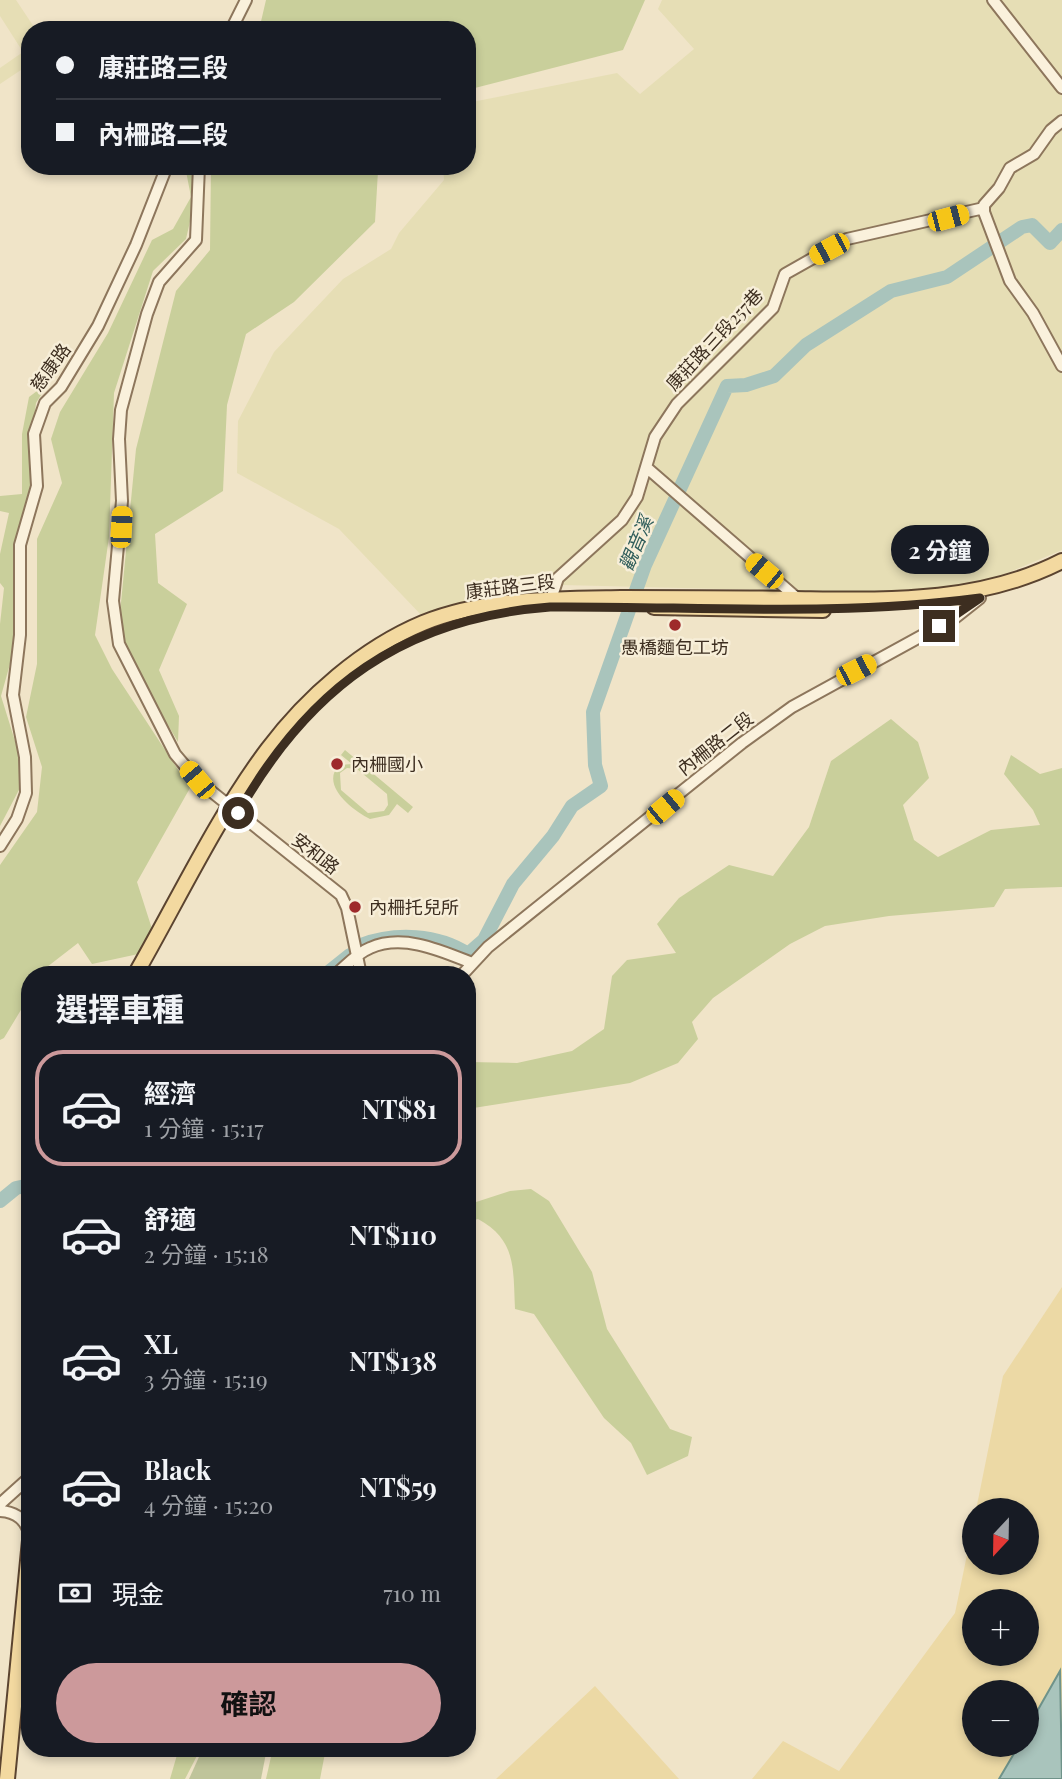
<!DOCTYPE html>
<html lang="zh-TW">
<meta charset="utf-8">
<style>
:root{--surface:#171b24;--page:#20242c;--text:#f1f3f6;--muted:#9ea1a6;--line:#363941;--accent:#cc999b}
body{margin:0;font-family:"Playfair Display","Noto Sans TC",serif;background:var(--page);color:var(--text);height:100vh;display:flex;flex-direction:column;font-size:26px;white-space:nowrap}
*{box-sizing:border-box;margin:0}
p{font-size:23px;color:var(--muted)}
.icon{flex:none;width:38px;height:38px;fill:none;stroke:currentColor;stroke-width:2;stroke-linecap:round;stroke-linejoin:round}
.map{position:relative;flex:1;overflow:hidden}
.panel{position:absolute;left:21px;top:966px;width:455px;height:791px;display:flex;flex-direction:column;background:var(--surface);border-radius:28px;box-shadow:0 4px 10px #0003}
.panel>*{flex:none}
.guide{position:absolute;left:21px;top:21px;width:455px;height:154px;border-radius:28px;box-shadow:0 4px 10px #0003;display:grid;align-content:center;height:154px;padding:0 35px;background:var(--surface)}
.needle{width:46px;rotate:202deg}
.fabs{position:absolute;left:962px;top:1498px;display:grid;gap:14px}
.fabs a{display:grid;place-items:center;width:77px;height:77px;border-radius:50%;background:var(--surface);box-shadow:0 4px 10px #0003;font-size:35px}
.end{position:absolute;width:32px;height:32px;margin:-16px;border:9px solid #3d2e20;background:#fff;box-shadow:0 0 0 4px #fff}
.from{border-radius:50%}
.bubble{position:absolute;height:49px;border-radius:24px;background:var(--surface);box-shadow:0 4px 10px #0003;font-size:23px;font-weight:700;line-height:49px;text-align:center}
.car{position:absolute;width:21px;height:42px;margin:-21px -10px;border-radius:9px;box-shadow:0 0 5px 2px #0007;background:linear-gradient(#f5c518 24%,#345 0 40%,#f5c518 0 76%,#345 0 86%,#f5c518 0)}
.guide b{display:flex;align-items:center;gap:24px;height:66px;font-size:26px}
.guide b+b{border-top:2px solid var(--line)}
.guide i{width:18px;height:18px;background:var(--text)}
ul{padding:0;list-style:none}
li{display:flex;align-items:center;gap:21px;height:116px;margin:0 14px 10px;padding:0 21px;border:4px solid transparent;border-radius:28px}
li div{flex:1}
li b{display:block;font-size:26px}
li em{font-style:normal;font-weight:700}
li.current{border-color:var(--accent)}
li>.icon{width:63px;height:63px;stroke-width:1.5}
h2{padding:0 35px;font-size:32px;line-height:84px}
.pay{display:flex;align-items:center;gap:18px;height:77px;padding:0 35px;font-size:26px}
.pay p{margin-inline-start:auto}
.action{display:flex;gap:14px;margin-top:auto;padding:14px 35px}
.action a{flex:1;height:80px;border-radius:42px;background:var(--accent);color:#111;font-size:28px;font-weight:700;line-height:80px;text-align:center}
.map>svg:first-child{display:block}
.farmland{fill:#e6deb5}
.green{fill:#c9cf9b;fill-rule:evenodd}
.sand{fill:#ecd9a5;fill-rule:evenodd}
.cemetery{fill:#bfc49a}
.water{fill:#a9c4bc;stroke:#6f938a;stroke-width:2}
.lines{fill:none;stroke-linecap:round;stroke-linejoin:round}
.river{stroke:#a9c4bc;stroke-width:14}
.minor-casing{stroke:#8d765c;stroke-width:14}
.major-casing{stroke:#5b4430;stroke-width:18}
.minor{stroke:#faf1dc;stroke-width:10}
.major{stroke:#f3d9a0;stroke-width:14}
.route{stroke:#3d2e20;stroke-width:9}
.poi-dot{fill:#9e2a2b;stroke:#f7eed8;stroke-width:2.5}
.labels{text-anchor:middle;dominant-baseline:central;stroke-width:5;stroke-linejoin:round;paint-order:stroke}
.street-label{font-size:18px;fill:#3d2e20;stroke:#f7eed8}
.poi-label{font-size:18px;fill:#3d2e20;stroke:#f7eed8;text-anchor:start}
.water-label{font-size:19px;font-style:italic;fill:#2f5d5a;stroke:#f7eed8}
</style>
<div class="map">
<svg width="1062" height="1779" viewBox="0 0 1062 1779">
<rect width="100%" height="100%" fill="#f0e4c8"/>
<path class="farmland" d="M0,0H16L36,30H30V64L0,84V68L23,52L0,16Z
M662,0H1062V550L986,582L918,594L562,585L493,591L424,618L339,529L237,473L238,421L274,352L343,279L391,249L399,233L444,180L443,166H467V103L617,73L640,94L694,49L658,9Z"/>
<path class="green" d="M266,0H645L623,50L467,90V30H259Z
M185,166H197L196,195L186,239L153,271L114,393L109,537L95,635L112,669L190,788L137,882L153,932L143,953L92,964L78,943L47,967L42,975H30V995L4,1038L0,1040V865L37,812L42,767L26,717L37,664V539L62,483L51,439L60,412L108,333L152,240L173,229L191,197Z
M211,166H383L378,171L375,222L294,302L246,334L227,405L223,491L155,534L158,583L187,604L159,670L179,716L178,742L127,656L119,623L136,449L176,291L210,250Z
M49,382L36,403L30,455L35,483L19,526L17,639L1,696L19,754L21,786L0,826V624L4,588L0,583V554L9,513L0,511V496L22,494V434L29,397Z
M891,719L918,742L929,778L903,805L914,840L938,857L991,830L1040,825L1033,810L1004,774L1011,755L1040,774L1062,768V887L1005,889L994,907L889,916L825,926L790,944L713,998L692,1022L698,1039L678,1063L630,1083L467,1109V1062L517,1063L572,1051L604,1029L612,976L627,960L676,953L657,924L679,898L729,865L773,876L809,827L831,761Z
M345,750L413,807L408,813L397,804L389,815L370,819C352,810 320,785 339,765L352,764L341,755ZM347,768L357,769L387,794L388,805L384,811L368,813L341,790L340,773Z
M467,1185L473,1203L510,1191L531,1189L549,1201L592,1272L607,1329L670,1429L692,1437L688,1456L647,1475L631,1443L604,1418L534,1314L515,1309C513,1269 517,1240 478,1219L467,1222Z
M179,1748H201L185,1779H170Z
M273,1748H326L320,1779H266Z"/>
<path class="sand" d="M1062,1287V1779H752L783,1741L839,1771L955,1613L975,1516V1563H1027V1510H976L1003,1376ZM975,1601H1027V1654H975ZM975,1692H1027V1745H975Z
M595,1686L679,1779H496Z"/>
<path class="cemetery" d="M203,1748H267L261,1779H189Z"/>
<path class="water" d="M1060,1671L1062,1779H999L1019,1745H1027V1729Z"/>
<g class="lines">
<path class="river" d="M361,945C395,932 438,934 468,954L484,940L513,884L553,836L572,806L601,786L595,765L593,712L645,565L727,386L746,385L774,376L806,345L891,291L947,277L1022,227L1032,225L1050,243L1062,230
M325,975L350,955
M0,1201L16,1188L30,1185"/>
<g class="minor-casing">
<path id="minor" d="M993,0L1062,88
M231,30L246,0
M1062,121L1051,130L1034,154L1010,168L999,188L984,205V212L1010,281L1033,313L1062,366
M199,166L196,240L159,282L147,314L121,410L119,439L122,501L113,601L119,644L175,754L197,780L341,895L347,908L361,975
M646,467L798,599
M551,599L558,578L622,520L637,497L655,437L677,404L773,308L785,274L847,239L984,208
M0,846L17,819L26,793L25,757L13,695L20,635V545L37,486L34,434L45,403L61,387L98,326L136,245L167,166
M335,975C346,966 357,953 370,948C403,933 442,951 472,963
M462,975L488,947L742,743L792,707L956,617L980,598
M0,1504L30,1477
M0,1511C17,1512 26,1520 30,1536"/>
</g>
<g class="major-casing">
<path id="major" d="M654,607L823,610
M135,975C177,902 218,815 268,749C307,697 363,648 423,623C485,598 555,599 621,598C679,598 737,598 794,599C885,600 978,604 1062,561
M7,1779L30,1540"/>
</g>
<use href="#minor" class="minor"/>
<use href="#major" class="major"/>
</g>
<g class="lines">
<path class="route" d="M238,813C309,687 404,618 550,607C694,606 837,617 980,598L939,626"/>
</g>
<g class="poi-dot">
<circle cx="675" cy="625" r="7"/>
<circle cx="337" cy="764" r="7"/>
<circle cx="355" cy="907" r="7"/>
</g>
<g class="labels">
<g class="street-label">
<text transform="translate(714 339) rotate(-47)">康莊路三段257巷</text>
<text transform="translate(50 367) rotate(-54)">慈康路</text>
<text transform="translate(510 586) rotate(-7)">康莊路三段</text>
<text transform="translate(715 743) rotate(-38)">內柵路二段</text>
<text transform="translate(316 853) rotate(38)">安和路</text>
</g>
<g class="poi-label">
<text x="675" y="647" text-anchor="middle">愚橋麵包工坊</text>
<text x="351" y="764">內柵國小</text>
<text x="369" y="907">內柵托兒所</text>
</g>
<g class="water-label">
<text transform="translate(635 543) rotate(-67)">觀音溪</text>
</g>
</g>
</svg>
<div class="fabs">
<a><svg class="needle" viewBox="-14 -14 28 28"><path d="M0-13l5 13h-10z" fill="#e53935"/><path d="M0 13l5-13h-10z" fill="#9ea1a6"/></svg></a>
<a>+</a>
<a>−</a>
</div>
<i class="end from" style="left:238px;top:813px"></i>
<i class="end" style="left:939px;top:626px"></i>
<div class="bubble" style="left:891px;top:525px;width:98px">2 分鐘</div>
<i class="car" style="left:948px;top:218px;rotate:75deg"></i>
<i class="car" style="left:829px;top:249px;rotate:242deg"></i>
<i class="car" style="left:121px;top:527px;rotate:3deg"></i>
<i class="car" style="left:764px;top:571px;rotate:310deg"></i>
<i class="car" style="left:856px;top:670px;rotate:63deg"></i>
<i class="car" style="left:197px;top:780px;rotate:320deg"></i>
<i class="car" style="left:665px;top:807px;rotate:50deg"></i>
<div class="guide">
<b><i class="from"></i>康莊路三段</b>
<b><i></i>內柵路二段</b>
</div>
<section class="panel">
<h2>選擇車種</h2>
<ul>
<li class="current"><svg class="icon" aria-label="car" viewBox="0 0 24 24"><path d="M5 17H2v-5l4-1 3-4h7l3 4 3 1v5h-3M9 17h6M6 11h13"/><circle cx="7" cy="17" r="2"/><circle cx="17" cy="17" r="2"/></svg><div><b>經濟</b><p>1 分鐘 · 15:17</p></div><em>NT$81</em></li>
<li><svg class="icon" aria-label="car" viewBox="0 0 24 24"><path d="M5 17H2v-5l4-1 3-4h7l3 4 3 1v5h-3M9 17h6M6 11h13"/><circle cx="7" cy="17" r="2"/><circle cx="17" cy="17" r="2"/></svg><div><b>舒適</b><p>2 分鐘 · 15:18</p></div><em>NT$110</em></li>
<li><svg class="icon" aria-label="car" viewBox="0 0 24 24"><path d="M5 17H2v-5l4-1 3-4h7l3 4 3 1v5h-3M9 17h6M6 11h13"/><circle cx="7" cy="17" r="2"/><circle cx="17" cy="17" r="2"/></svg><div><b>XL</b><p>3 分鐘 · 15:19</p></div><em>NT$138</em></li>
<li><svg class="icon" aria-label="car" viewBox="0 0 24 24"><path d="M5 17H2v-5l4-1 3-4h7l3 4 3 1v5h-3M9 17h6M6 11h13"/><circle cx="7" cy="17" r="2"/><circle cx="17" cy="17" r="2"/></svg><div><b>Black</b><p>4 分鐘 · 15:20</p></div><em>NT$59</em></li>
</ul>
<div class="pay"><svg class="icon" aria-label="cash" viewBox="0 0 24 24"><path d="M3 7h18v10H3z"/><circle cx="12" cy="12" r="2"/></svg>現金<p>710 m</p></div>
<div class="action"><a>確認</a></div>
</section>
</div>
